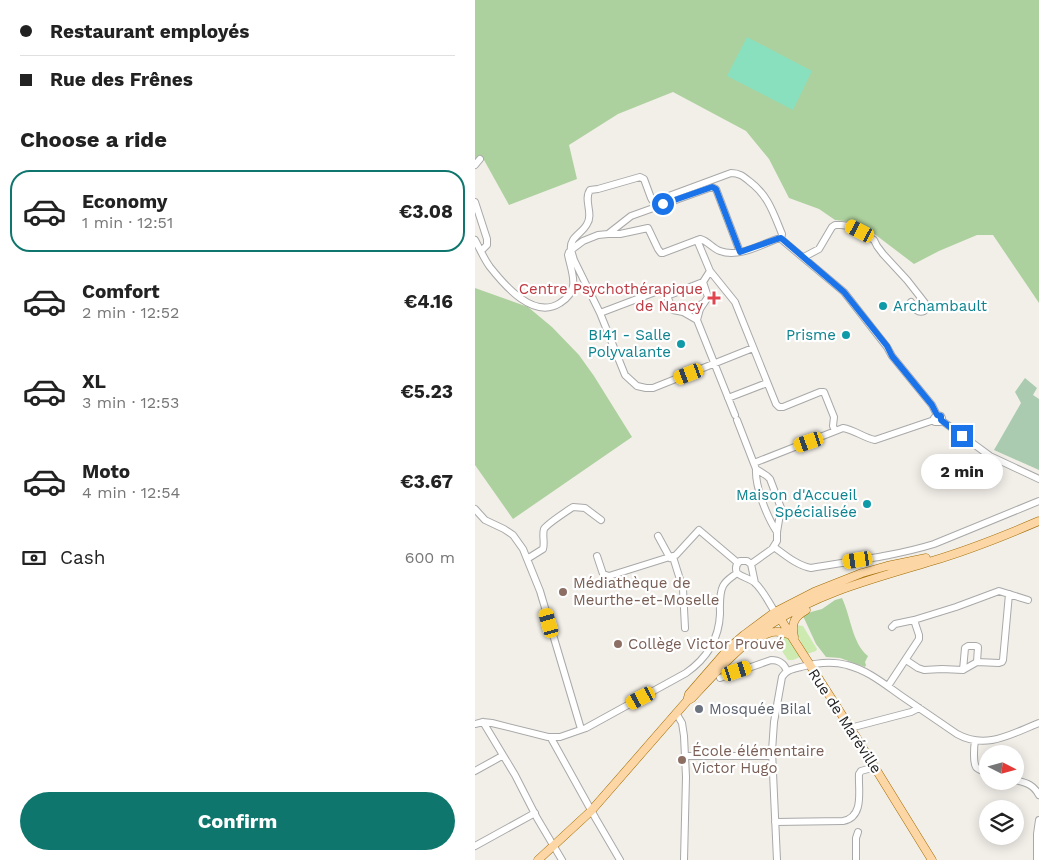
<!DOCTYPE html>
<meta charset="utf-8">
<style>
:root{--surface:#fff;--page:#f6f6f6;--text:#222;--muted:#767676;--line:#e0e0e0;--accent:#0f766e}
body{margin:0;font-family:"Work Sans",sans-serif;background:var(--page);color:var(--text);height:100vh;display:flex;flex-direction:column;font-size:19px;white-space:nowrap}
*{box-sizing:border-box;margin:0}
p{font-size:16px;color:var(--muted)}
.icon{flex:none;width:28px;height:28px;fill:none;stroke:currentColor;stroke-width:2;stroke-linecap:round;stroke-linejoin:round}
.map{position:relative;flex:1;overflow:hidden}
.panel{display:flex;flex-direction:column;background:var(--surface);width:475px}
.panel>*{flex:none}
.banner{display:grid;align-content:center;height:110px;padding:0 20px;background:var(--surface)}
.needle{width:32px;rotate:96deg}
.fabs{position:absolute;left:504px;top:745px;display:grid;gap:10px}
.fabs a{display:grid;place-items:center;width:45px;height:45px;border-radius:50%;background:var(--surface);box-shadow:0 2px 12px #0003;font-size:25px}
.end{position:absolute;width:22px;height:22px;margin:-11px;border:6px solid #1a73e8;background:#fff;box-shadow:0 0 0 2px #fff}
.from{border-radius:50%}
.bubble{position:absolute;height:35px;border-radius:18px;background:var(--surface);box-shadow:0 2px 12px #0003;font-size:16px;font-weight:700;line-height:35px;text-align:center}
.car{position:absolute;width:15px;height:30px;margin:-15px -8px;border-radius:6px;box-shadow:0 0 4px 1px #0007;background:linear-gradient(#f5c518 24%,#345 0 40%,#f5c518 0 76%,#345 0 86%,#f5c518 0)}
.banner b{display:flex;align-items:center;gap:18px;height:48px;font-size:19px}
.banner b+b{border-top:1px solid var(--line)}
.banner i{width:12px;height:12px;background:var(--text)}
ul{padding:0;list-style:none}
li{display:flex;align-items:center;gap:15px;height:82px;margin:0 10px 8px;padding:0 10px;border:2px solid transparent;border-radius:20px}
li div{flex:1}
li b{display:block;font-size:19px}
li em{font-style:normal;font-weight:700}
li.active{border-color:var(--accent)}
li>.icon{width:45px;height:45px;stroke-width:1.5}
h2{padding:0 20px;font-size:22px;line-height:60px}
.pay{display:flex;align-items:center;gap:12px;height:55px;padding:0 20px;font-size:19px}
.pay p{margin-inline-start:auto}
.primary-button{display:flex;gap:10px;margin-top:auto;padding:10px 20px}
.primary-button a{flex:1;height:58px;border-radius:30px;background:var(--accent);color:#fff;font-size:20px;font-weight:700;line-height:58px;text-align:center}
main{display:flex;flex:1;min-height:0}
.map>svg:first-child{display:block}
.grass{fill:#cdebb0}
.forest{fill:#add19e}
.cemetery{fill:#aacbaf}
.pitch{fill:#88e0be}
.lines{fill:none;stroke-linecap:round;stroke-linejoin:round}
.minor-casing{stroke:#a9a9a9;stroke-width:8}
.major-casing{stroke:#a06b00;stroke-width:9}
.minor{stroke:#fff;stroke-width:6}
.major{stroke:#fcd6a4;stroke-width:8}
.route{stroke:#1a73e8;stroke-width:6}
.health-dot{fill:#e0444e;stroke:#fff;stroke-width:2}
.culture-dot{fill:#0f9aa8;stroke:#fff;stroke-width:2}
.education-dot{fill:#8d6e63;stroke:#fff;stroke-width:2}
.worship-dot{fill:#6b7280;stroke:#fff;stroke-width:2}
.labels{text-anchor:middle;dominant-baseline:central;stroke-width:4.5;stroke-linejoin:round;paint-order:stroke}
.health-label{font-size:15px;fill:#be3a42;stroke:#fff;text-anchor:end}
.culture-label{font-size:15px;fill:#0d838f;stroke:#fff;text-anchor:end}
.education-label{font-size:15px;fill:#785e54;stroke:#fff;text-anchor:start}
.worship-label{font-size:15px;fill:#5b616d;stroke:#fff;text-anchor:start}
.street-label{font-size:15px;fill:#222;stroke:#fff}
</style>
<main>
<section class="panel">
<div class="banner">
<b><i class="from"></i>Restaurant employés</b>
<b><i></i>Rue des Frênes</b>
</div>
<h2>Choose a ride</h2>
<ul>
<li class="active"><svg class="icon" aria-label="car" viewBox="0 0 24 24"><path d="M5 17H2v-5l4-1 3-4h7l3 4 3 1v5h-3M9 17h6M6 11h13"/><circle cx="7" cy="17" r="2"/><circle cx="17" cy="17" r="2"/></svg><div><b>Economy</b><p>1 min · 12:51</p></div><em>€3.08</em></li>
<li><svg class="icon" aria-label="car" viewBox="0 0 24 24"><path d="M5 17H2v-5l4-1 3-4h7l3 4 3 1v5h-3M9 17h6M6 11h13"/><circle cx="7" cy="17" r="2"/><circle cx="17" cy="17" r="2"/></svg><div><b>Comfort</b><p>2 min · 12:52</p></div><em>€4.16</em></li>
<li><svg class="icon" aria-label="car" viewBox="0 0 24 24"><path d="M5 17H2v-5l4-1 3-4h7l3 4 3 1v5h-3M9 17h6M6 11h13"/><circle cx="7" cy="17" r="2"/><circle cx="17" cy="17" r="2"/></svg><div><b>XL</b><p>3 min · 12:53</p></div><em>€5.23</em></li>
<li><svg class="icon" aria-label="car" viewBox="0 0 24 24"><path d="M5 17H2v-5l4-1 3-4h7l3 4 3 1v5h-3M9 17h6M6 11h13"/><circle cx="7" cy="17" r="2"/><circle cx="17" cy="17" r="2"/></svg><div><b>Moto</b><p>4 min · 12:54</p></div><em>€3.67</em></li>
</ul>
<div class="pay"><svg class="icon" aria-label="cash" viewBox="0 0 24 24"><path d="M3 7h18v10H3z"/><circle cx="12" cy="12" r="2"/></svg>Cash<p>600 m</p></div>
<div class="primary-button"><a>Confirm</a></div>
</section>
<div class="map">
<svg width="564" height="860" viewBox="0 0 564 860">
<rect width="100%" height="100%" fill="#f2efe9"/>
<path class="grass" d="M321,625L328,626L342,649L341,651L332,654L321,632Z
M303,633C314,637 318,645 324,655L325,657L318,660H313L303,645Z"/>
<path class="forest" d="M0,0H564V303L518,235H502L464,251L439,264L385,223L360,220L344,209L314,198L294,159L271,131L198,92L143,114L94,145L102,179L34,205L9,160L0,167Z
M0,288L53,307L77,327L104,355L119,376L157,437L38,519L0,465Z
M367,598C376,617 377,643 393,656L390,662L391,665L390,667L365,658L351,657L341,644L328,616L336,612L347,609L360,600Z"/>
<path class="cemetery" d="M550,378L562,388L558,395L564,399V470L519,450L546,403L540,392Z"/>
<path class="pitch" d="M272,37L337,71L318,110L252,76Z"/>
<g class="lines">
<g class="minor-casing">
<path id="minor" d="M0,165L5,159
M0,202L12,239V245L6,251
M133,234H145L173,228L183,249L186,253H188L225,239C233,241 237,248 245,251C263,258 285,245 302,239H306
M306,239L369,292L412,347L417,356L457,405L462,415L466,416L467,418L465,422H460L459,418L462,415
M0,240C5,249 9,259 15,267C30,286 59,320 85,303C106,290 97,274 93,255L94,252L96,250C94,237 107,234 112,224C119,214 108,200 115,190L123,189L165,177L169,179L176,198L177,200H183L256,173C264,173 268,176 274,181C293,195 298,212 307,234L306,239
M222,240L235,271L260,302L301,404L304,407H308L345,392H349L359,417L358,426L360,431
M96,250L99,260L125,313L150,375L162,386L171,388H178L278,348
M96,250L108,241L123,235L133,234L156,216L237,187L241,189L265,252
M329,257L344,249L357,227L360,225H366L375,226L399,240L402,246L408,254L432,280L450,303C453,306 452,308 449,311C442,314 439,307 436,302
M208,312L227,304
M125,313L183,291L190,293L192,296
M222,320L260,415
M222,320L208,312L198,310L192,296L228,282L235,271
M222,320L225,309L233,297L228,282
M253,398L292,383
M262,420L281,469C280,487 292,517 302,532
M466,420L515,456L564,479
M279,463L368,428C380,430 389,438 400,440L459,420
M0,509L10,520L29,529L38,535L48,549L65,591L106,729
M183,536L195,558
M299,547C310,555 323,566 336,568C377,561 420,556 459,544L564,501
M122,556L128,574L134,576L201,555L224,530L263,563
M198,557L208,589L210,628
M52,559L68,549C70,543 67,535 69,529C72,524 92,511 98,507L110,508L126,520
M276,564L297,549L302,541V532L306,508L295,479L292,476L281,469
M276,564L280,583
M262,573C268,578 275,578 280,583C288,590 294,603 300,612
M262,573C260,568 261,564 265,561H272L276,564
M417,627L420,624L439,620L481,607L524,591L553,600
M431,660L443,668L449,670L467,669L488,670L502,662L524,663L527,662L528,660L534,594
M488,670L490,648L493,646H501L503,647L502,662
M245,678L296,660C304,660 309,663 312,671
M413,686L444,639V635L439,620
M201,713L207,723L209,736L211,777L209,860
M8,722L40,775L62,818L87,860
M0,724L8,722L17,723L73,737H85L111,728L211,673C231,659 244,639 245,614C245,605 244,594 248,586C251,580 257,577 262,573
M375,728L436,712L444,708
M76,738L121,819L145,860
M500,741C499,746 498,762 501,767C503,770 509,771 512,773
M210,756H297
M0,771L27,756
M540,780C551,783 558,784 564,795
M300,822L368,821C390,817 383,789 384,774L386,771L400,767
M0,846L60,813
M302,860L297,751L299,722L307,677C311,670 318,669 326,667C340,663 358,661 372,665C392,670 408,683 425,695C444,708 463,721 482,734C511,750 536,734 564,723
M381,860V838L383,832
M562,860V834L564,820"/>
</g>
<g class="major-casing">
<path id="major" d="M303,615L381,737L457,860
M286,637C297,630 304,631 316,635
M319,637C316,623 319,617 331,610
M212,701L214,694L254,648L269,635L300,612L339,592L387,573L412,566L451,558
M63,860L116,811L212,701L217,698C242,671 267,643 298,623C347,591 402,578 457,561C494,550 529,536 564,521"/>
</g>
<use href="#minor" class="minor"/>
<use href="#major" class="major"/>
</g>
<g class="lines">
<path class="route" d="M188,204L237,187L241,189L265,252L302,239L306,238L369,292L412,346L417,356L457,405L462,415L466,416V420L487,436"/>
</g>
<path class="health-dot" d="M236.5 290.5h5v5h5v5h-5v5h-5v-5h-5v-5h5z"/>
<g class="culture-dot">
<circle cx="408" cy="306" r="5"/>
<circle cx="371" cy="335" r="5"/>
<circle cx="206" cy="344" r="5"/>
<circle cx="392" cy="504" r="5"/>
</g>
<g class="education-dot">
<circle cx="88" cy="592" r="5"/>
<circle cx="143" cy="644" r="5"/>
<circle cx="207" cy="760" r="5"/>
</g>
<circle class="worship-dot" cx="224" cy="709" r="5"/>
<g class="labels">
<g class="health-label">
<text x="228" y="289">Centre Psychothérapique<tspan x="228" dy="17">de Nancy</tspan></text>
</g>
<g class="culture-label">
<text x="418" y="306" text-anchor="start">Archambault</text>
<text x="196" y="335">BI41 - Salle<tspan x="196" dy="17">Polyvalante</tspan></text>
<text x="361" y="335">Prisme</text>
<text x="382" y="495">Maison d'Accueil<tspan x="382" dy="17">Spécialisée</tspan></text>
</g>
<g class="education-label">
<text x="98" y="583">Médiathèque de<tspan x="98" dy="17">Meurthe-et-Moselle</tspan></text>
<text x="153" y="644">Collège Victor Prouvé</text>
<text x="217" y="751">École élémentaire<tspan x="217" dy="17">Victor Hugo</tspan></text>
</g>
<g class="worship-label">
<text x="234" y="709">Mosquée Bilal</text>
</g>
<g class="street-label">
<text transform="translate(370 721) rotate(57)">Rue de Maréville</text>
</g>
</g>
</svg>
<div class="fabs">
<a><svg class="needle" viewBox="-14 -14 28 28"><path d="M0-13l5 13h-10z" fill="#e53935"/><path d="M0 13l5-13h-10z" fill="#767676"/></svg></a>
<a><svg class="icon" aria-label="layers" viewBox="0 0 24 24"><path d="M12 4l9 5-9 5-9-5zM3 14l9 5 9-5"/></svg></a>
</div>
<i class="end from" style="left:188px;top:204px"></i>
<i class="end" style="left:487px;top:436px"></i>
<div class="bubble" style="left:446px;top:454px;width:82px">2 min</div>
<i class="car" style="left:385px;top:231px;rotate:297deg"></i>
<i class="car" style="left:214px;top:374px;rotate:249deg"></i>
<i class="car" style="left:334px;top:442px;rotate:251deg"></i>
<i class="car" style="left:383px;top:560px;rotate:261deg"></i>
<i class="car" style="left:74px;top:623px;rotate:344deg"></i>
<i class="car" style="left:262px;top:671px;rotate:72deg"></i>
<i class="car" style="left:166px;top:698px;rotate:242deg"></i>
</div>
</main>
